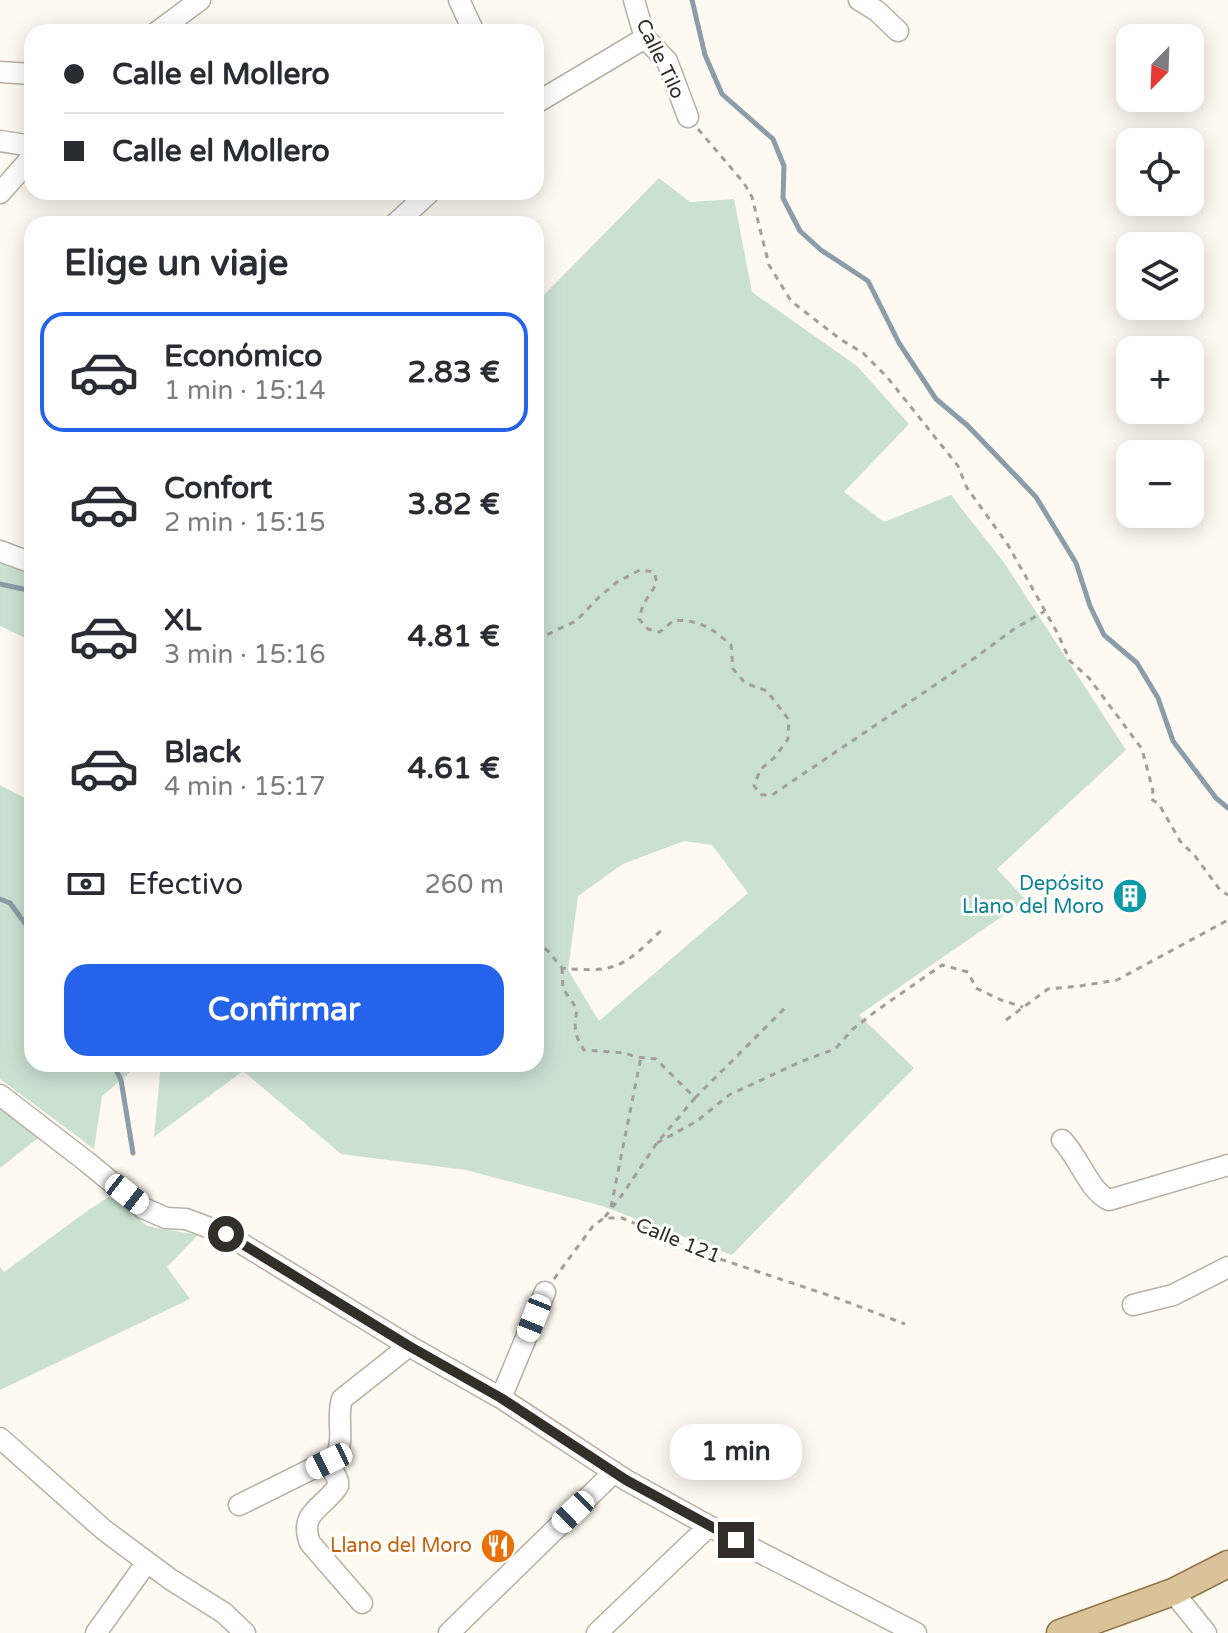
<!DOCTYPE html>
<html lang="es">
<meta charset="utf-8">
<style>
:root{--surface:#fff;--page:#f2f2f3;--text:#2b2b33;--muted:#7c7c81;--line:#e1e1e2;--accent:#2563eb}
body{margin:0;font-family:"Varela Round",sans-serif;background:var(--page);color:var(--text);height:100vh;display:flex;flex-direction:column;font-size:30px;white-space:nowrap}
*{box-sizing:border-box;margin:0}
p{font-size:26px;color:var(--muted)}
.icon{flex:none;width:44px;height:44px;fill:none;stroke:currentColor;stroke-width:2;stroke-linecap:round;stroke-linejoin:round}
.map{position:relative;flex:1;overflow:hidden}
.sheet{position:absolute;left:24px;top:216px;width:520px;height:856px;display:flex;flex-direction:column;background:var(--surface);border-radius:24px;box-shadow:0 4px 20px #0003}
.sheet>*{flex:none}
.guide{position:absolute;left:24px;top:24px;width:520px;height:176px;border-radius:24px;box-shadow:0 4px 20px #0003;display:grid;align-content:center;height:176px;padding:0 40px;background:var(--surface)}
.needle{width:52px;rotate:203deg}
.buttons{position:absolute;left:1116px;top:24px;display:grid;gap:16px}
.buttons a{display:grid;place-items:center;width:88px;height:88px;border-radius:16px;background:var(--surface);box-shadow:0 4px 20px #0003;font-size:40px}
.end{position:absolute;width:36px;height:36px;margin:-18px;border:10px solid #322f2a;background:#fff;box-shadow:0 0 0 4px #fff}
.from{border-radius:50%}
.bubble{position:absolute;height:56px;border-radius:24px;background:var(--surface);box-shadow:0 4px 20px #0003;font-size:26px;font-weight:800;line-height:56px;text-align:center}
.car{position:absolute;width:24px;height:48px;margin:-24px -12px;border-radius:10px;box-shadow:0 0 6px 2px #0007;background:linear-gradient(#fff 24%,#345 0 40%,#fff 0 76%,#345 0 86%,#fff 0)}
.guide b{display:flex;align-items:center;gap:28px;height:76px;font-size:30px}
.guide b+b{border-top:2px solid var(--line)}
.guide i{width:20px;height:20px;background:var(--text)}
ul{padding:0;list-style:none}
li{display:flex;align-items:center;gap:24px;height:120px;margin:0 16px 12px;padding:0 24px;border:4px solid transparent;border-radius:24px}
li div{flex:1}
li b{display:block;font-size:30px}
li em{font-style:normal;font-weight:800}
li.current{border-color:var(--accent)}
li>.icon{width:72px;height:72px;stroke-width:1.5}
h2{padding:0 40px;font-size:36px;line-height:96px}
.pay{display:flex;align-items:center;gap:20px;height:88px;padding:0 40px;font-size:30px}
.pay p{margin-inline-start:auto}
.button{display:flex;gap:16px;margin-top:auto;padding:16px 40px}
.button a{flex:1;height:92px;border-radius:24px;background:var(--accent);color:#fff;font-size:32px;font-weight:800;line-height:92px;text-align:center}
.map>svg:first-child{display:block}
.green{fill:#cbe1d0;fill-rule:evenodd}
.lines{fill:none;stroke-linecap:round;stroke-linejoin:round}
.stream{stroke:#8b9da9;stroke-width:5}
.minor-casing{stroke:#b7b0a3;stroke-width:23}
.major-casing{stroke:#907447;stroke-width:29}
.path{stroke:#a39f98;stroke-width:3;stroke-dasharray:6 6;stroke-linecap:butt}
.minor{stroke:#fff;stroke-width:20}
.major{stroke:#dac29a;stroke-width:26}
.route{stroke:#322f2a;stroke-width:10}
.labels{text-anchor:middle;dominant-baseline:central;stroke-width:6;stroke-linejoin:round;paint-order:stroke}
.street-label{font-size:20px;fill:#322f2a;stroke:#fff}
.culture-label{font-size:20px;fill:#0d838f;stroke:#fff;text-anchor:end}
.food-label{font-size:20px;fill:#c56008;stroke:#fff;text-anchor:end}
</style>
<div class="map">
<svg width="1228" height="1633" viewBox="0 0 1228 1633">
<rect width="100%" height="100%" fill="#fefaf1"/>
<path class="green" d="M659,178L690,202L734,199L752,292L857,366L909,424L844,492L884,522L951,495L1005,564L1126,750L997,869L1026,900L859,1015L914,1068L732,1255L602,1206L466,1170L341,1154L243,1071L154,1137L161,1064H536V303ZM684,841L712,845L748,893L599,1021L568,970L578,896L623,864Z
M0,557L32,571V641L0,626Z
M0,785L32,802V1064H140L102,1096L94,1149L0,1079Z
M0,1103L43,1134L0,1168Z
M112,1195L147,1226L198,1235L167,1267L190,1299L0,1390V1267L4,1272L87,1211Z"/>
<g class="lines">
<path class="stream" d="M692,0L705,55L722,94L773,139L784,166L783,198L800,231L821,250L868,281L899,343L936,399L968,426L1036,497L1076,563L1090,606L1104,635L1137,663L1158,698L1173,741L1216,798L1228,808
M0,584L32,591
M0,899L10,903L32,933
M536,1042L538,1051
M113,1064L121,1080L133,1153"/>
<g class="minor-casing">
<path id="minor" d="M459,0L474,32
M634,0L645,38L667,61L688,117
M859,0L877,11L898,31
M157,32L200,0
M0,72L32,74
M536,103L645,38
M0,141L32,146
M0,193L32,157
M395,224L430,192
M0,551L32,563
M0,1095L87,1162L143,1208L166,1218L186,1219L226,1234L409,1346L501,1398L626,1480L709,1526L916,1633
M1062,1140C1079,1157 1089,1191 1109,1200L1228,1165
M1133,1305L1173,1295L1228,1267
M501,1398L545,1292
M0,1438L104,1530L170,1579L224,1613L245,1633
M329,1461L338,1481V1486C324,1508 298,1512 310,1543L362,1603
M239,1505L336,1457C345,1438 336,1418 342,1399L409,1346
M1173,1592L1206,1633
M96,1633L147,1562
M449,1633L614,1472
M597,1633L709,1526"/>
</g>
<g class="major-casing">
<path id="major" d="M1060,1633L1173,1592L1228,1564"/>
</g>
<path class="path" d="M698,129L744,183L752,197L769,265L791,301L840,339L863,353L887,377L958,466L967,488L1008,545L1058,634L1070,661L1089,678L1142,749L1153,791L1151,799L1159,804L1180,841L1195,856L1220,890L1228,895
M536,635L542,637L576,621L598,598L617,582L640,570L654,572L657,583L643,605L639,619L648,629L660,632L674,620C702,621 710,627 731,645L733,669L745,683L767,691L789,720L788,739L775,757L760,770L754,786L762,795H772L972,660L1014,629L1045,611
M536,940L549,952L562,968C619,974 624,965 664,928
M562,968L563,989L577,1009C574,1028 574,1034 584,1050L625,1053L636,1057L656,1059L695,1098L657,1143L622,1195L604,1218
M1006,1020L1048,989L1080,986L1117,980L1228,920
M695,1098L785,1008
M657,1143L697,1121L729,1095L800,1062L835,1049L853,1029L876,1011L942,965L968,972L976,988L1001,1000L1023,1007
M611,1207L641,1057
M554,1279L593,1226L604,1218H622L705,1254L834,1297L905,1324"/>
<use href="#minor" class="minor"/>
<use href="#major" class="major"/>
</g>
<g class="lines">
<path class="route" d="M226,1234L409,1346L501,1398L626,1480L736,1540"/>
</g>
<defs>
<g id="building-disc" transform="scale(1.8)"><circle r="9.5" fill="#0f9aa8" stroke="#fff"/><path d="M-4-6H4V6H1V3H-1V6H-4ZM-2.5-4.3h1.7v1.8h-1.7ZM.8-4.3h1.7v1.8H.8ZM-2.5-1h1.7V.8h-1.7ZM.8-1h1.7V.8H.8Z" fill="#fff"/></g>
<g id="restaurant-disc" transform="scale(1.8)"><circle r="9.5" fill="#e8710a" stroke="#fff"/><path d="M-5-6h1v4h1v-4h1v4h1v-4h1v5L-1.5 .5V6h-2V.5L-5-1ZM5-6V6H3V1.5H1.5Q1.5-4 5-6Z" fill="#fff"/></g>
</defs>
<g fill-rule="evenodd">
<use href="#building-disc" x="1130" y="896"/>
<use href="#restaurant-disc" x="498" y="1546"/>
</g>
<g class="labels">
<g class="street-label">
<text transform="translate(660 59) rotate(64)">Calle Tilo</text>
<text transform="translate(678 1241) rotate(22)">Calle 121</text>
</g>
<g class="culture-label">
<text x="1104" y="884">Depósito<tspan x="1104" dy="23">Llano del Moro</tspan></text>
</g>
<g class="food-label">
<text x="472" y="1546">Llano del Moro</text>
</g>
</g>
</svg>
<div class="buttons">
<a><svg class="needle" viewBox="-14 -14 28 28"><path d="M0-13l5 13h-10z" fill="#e53935"/><path d="M0 13l5-13h-10z" fill="#7c7c81"/></svg></a>
<a><svg class="icon" aria-label="locate" viewBox="0 0 24 24"><circle cx="12" cy="12" r="6"/><path d="M12 2v4M12 18v4M2 12h4M18 12h4"/></svg></a>
<a><svg class="icon" aria-label="layers" viewBox="0 0 24 24"><path d="M12 4l9 5-9 5-9-5zM3 14l9 5 9-5"/></svg></a>
<a>+</a>
<a>−</a>
</div>
<i class="end from" style="left:226px;top:1234px"></i>
<i class="end" style="left:736px;top:1540px"></i>
<div class="bubble" style="left:670px;top:1424px;width:132px">1 min</div>
<i class="car" style="left:127px;top:1194px;rotate:128deg"></i>
<i class="car" style="left:534px;top:1318px;rotate:202deg"></i>
<i class="car" style="left:329px;top:1461px;rotate:244deg"></i>
<i class="car" style="left:573px;top:1512px;rotate:226deg"></i>
<div class="guide">
<b><i class="from"></i>Calle el Mollero</b>
<b><i></i>Calle el Mollero</b>
</div>
<section class="sheet">
<h2>Elige un viaje</h2>
<ul>
<li class="current"><svg class="icon" aria-label="car" viewBox="0 0 24 24"><path d="M5 17H2v-5l4-1 3-4h7l3 4 3 1v5h-3M9 17h6M6 11h13"/><circle cx="7" cy="17" r="2"/><circle cx="17" cy="17" r="2"/></svg><div><b>Económico</b><p>1 min · 15:14</p></div><em>2.83 €</em></li>
<li><svg class="icon" aria-label="car" viewBox="0 0 24 24"><path d="M5 17H2v-5l4-1 3-4h7l3 4 3 1v5h-3M9 17h6M6 11h13"/><circle cx="7" cy="17" r="2"/><circle cx="17" cy="17" r="2"/></svg><div><b>Confort</b><p>2 min · 15:15</p></div><em>3.82 €</em></li>
<li><svg class="icon" aria-label="car" viewBox="0 0 24 24"><path d="M5 17H2v-5l4-1 3-4h7l3 4 3 1v5h-3M9 17h6M6 11h13"/><circle cx="7" cy="17" r="2"/><circle cx="17" cy="17" r="2"/></svg><div><b>XL</b><p>3 min · 15:16</p></div><em>4.81 €</em></li>
<li><svg class="icon" aria-label="car" viewBox="0 0 24 24"><path d="M5 17H2v-5l4-1 3-4h7l3 4 3 1v5h-3M9 17h6M6 11h13"/><circle cx="7" cy="17" r="2"/><circle cx="17" cy="17" r="2"/></svg><div><b>Black</b><p>4 min · 15:17</p></div><em>4.61 €</em></li>
</ul>
<div class="pay"><svg class="icon" aria-label="cash" viewBox="0 0 24 24"><path d="M3 7h18v10H3z"/><circle cx="12" cy="12" r="2"/></svg>Efectivo<p>260 m</p></div>
<div class="button"><a>Confirmar</a></div>
</section>
</div>
